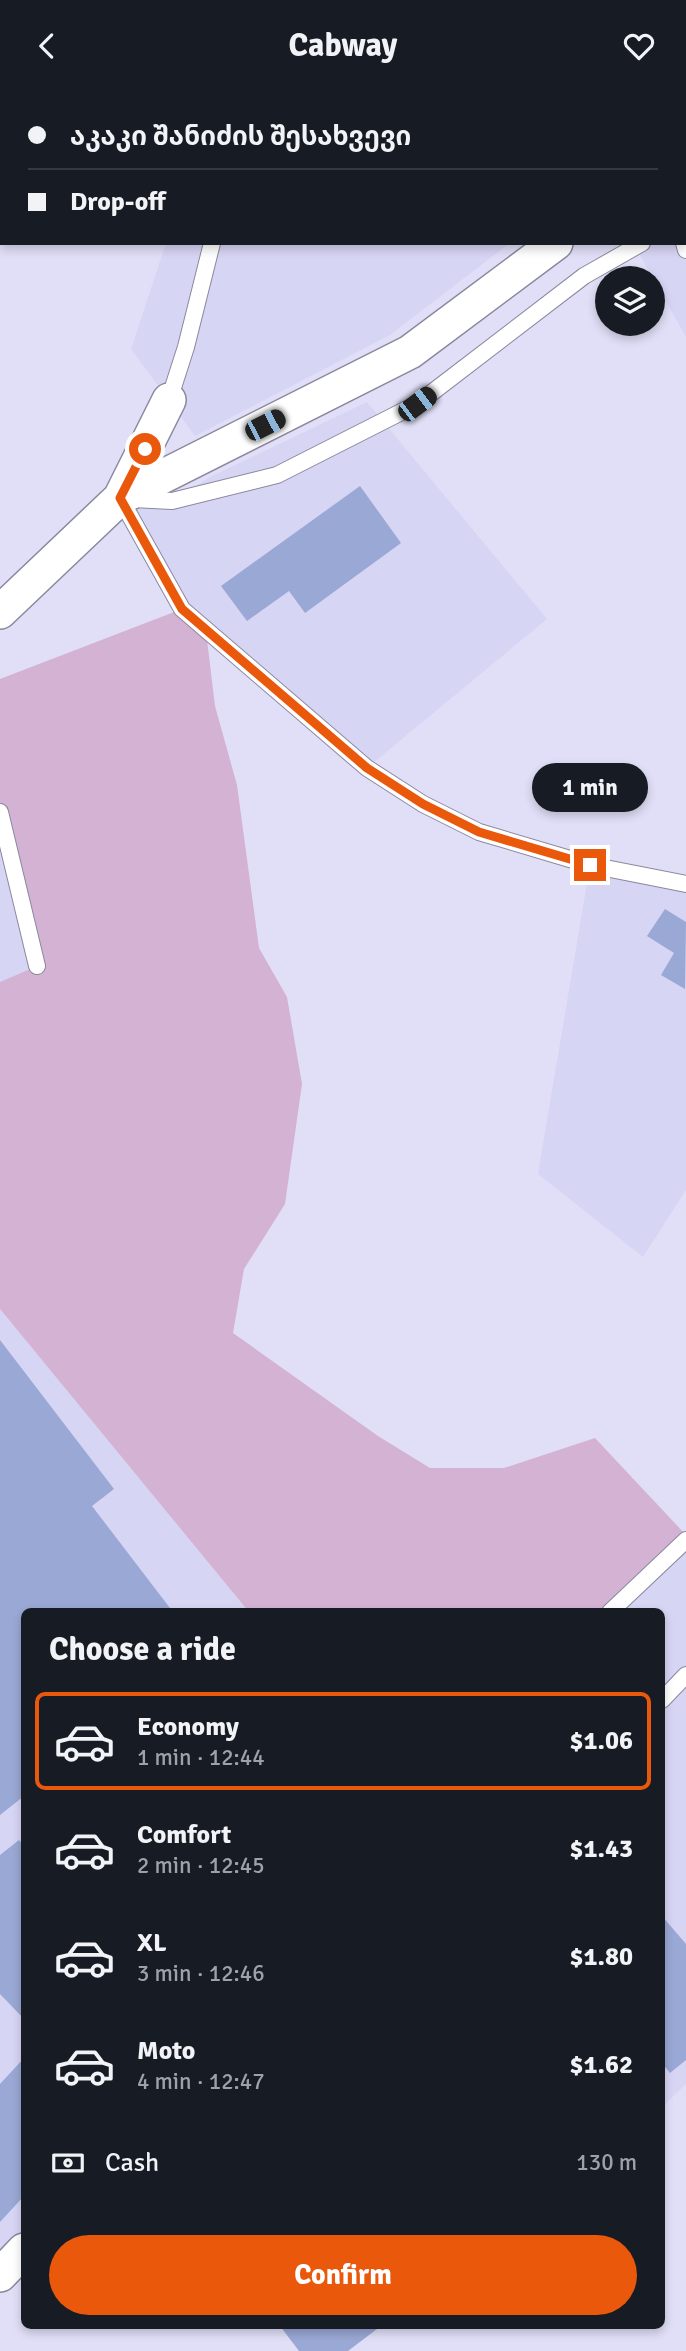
<!DOCTYPE html>
<meta charset="utf-8">
<style>
:root{--surface:#171b24;--page:#242831;--text:#f1f3f6;--muted:#9ea1a6;--line:#363941;--accent:#ea580c}
body{margin:0;font-family:Signika,"Noto Sans Georgian",sans-serif;background:var(--page);color:var(--text);height:100vh;display:flex;flex-direction:column;font-size:26px;white-space:nowrap}
*{box-sizing:border-box;margin:0}
p{font-size:23px;color:var(--muted)}
.icon{flex:none;width:38px;height:38px;fill:none;stroke:currentColor;stroke-width:2;stroke-linecap:round;stroke-linejoin:round}
.map{position:relative;flex:1;overflow:hidden}
.drawer{position:absolute;left:21px;top:1517px;width:644px;height:721px;display:flex;flex-direction:column;background:var(--surface);border-radius:10px;box-shadow:0 4px 10px #0003}
.drawer>*{flex:none}
.top-card{position:absolute;left:0px;top:0px;width:686px;height:154px;box-shadow:0 4px 10px #0003;display:grid;align-content:center;height:154px;padding:0 28px;background:var(--surface)}
.tools{position:absolute;left:595px;top:175px;display:grid;gap:14px}
.tools a{display:grid;place-items:center;width:70px;height:70px;border-radius:50%;background:var(--surface);box-shadow:0 4px 10px #0003;font-size:35px}
.end{position:absolute;width:32px;height:32px;margin:-16px;border:9px solid #ea580c;background:#fff;box-shadow:0 0 0 4px #fff}
.from{border-radius:50%}
.bubble{position:absolute;height:49px;border-radius:24px;background:var(--surface);box-shadow:0 4px 10px #0003;font-size:23px;font-weight:700;line-height:49px;text-align:center}
.car{position:absolute;width:21px;height:42px;margin:-21px -10px;border-radius:9px;box-shadow:0 0 5px 2px #0007;background:linear-gradient(#222 24%,#8ab4d8 0 40%,#222 0 76%,#8ab4d8 0 86%,#222 0)}
.top-card b{display:flex;align-items:center;gap:24px;height:66px;font-size:26px}
.top-card b+b{border-top:2px solid var(--line)}
.top-card i{width:18px;height:18px;background:var(--text)}
ul{padding:0;list-style:none}
li{display:flex;align-items:center;gap:21px;height:98px;margin:0 14px 10px;padding:0 14px;border:4px solid transparent;border-radius:10px}
li div{flex:1}
li b{display:block;font-size:26px}
li em{font-style:normal;font-weight:700}
li.on{border-color:var(--accent)}
li>.icon{width:63px;height:63px;stroke-width:1.5}
h2{padding:0 28px;font-size:32px;line-height:84px}
.pay{display:flex;align-items:center;gap:18px;height:77px;padding:0 28px;font-size:26px}
.pay p{margin-inline-start:auto}
.primary-button{display:flex;gap:14px;margin-top:auto;padding:14px 28px}
.primary-button a{flex:1;height:80px;border-radius:42px;background:var(--accent);color:#fff;font-size:28px;font-weight:700;line-height:80px;text-align:center}
header{display:flex;justify-content:space-between;align-items:center;height:91px;padding:0 28px;background:var(--surface);font-size:32px;font-weight:700}
.map>svg:first-child{display:block}
.built{fill:#d7d5f4}
.green{fill:#d4b2d4}
.building{fill:#99a8d4}
.lines{fill:none;stroke-linecap:round;stroke-linejoin:round}
.service-casing{stroke:#8a889e;stroke-width:18}
.minor-casing{stroke:#8a889e;stroke-width:36}
.service{stroke:#fff;stroke-width:16}
.minor{stroke:#fff;stroke-width:33}
.route{stroke:#ea580c;stroke-width:9}
</style>
<header><svg class="icon" aria-label="back" viewBox="0 0 24 24"><path d="M15 5l-7 7 7 7"/></svg>Cabway<svg class="icon" aria-label="heart" viewBox="0 0 24 24"><path d="M12 20l-8-8c-3-5 5-10 8-4 3-6 11-1 8 4z"/></svg></header>
<div class="map">
<svg width="686" height="2260" viewBox="0 0 686 2260">
<rect width="100%" height="100%" fill="#e1dff7"/>
<path class="built" d="M216,0H686V17L684,18V2H215Z
M686,78V246L633,152H684V79Z
M166,152H510L390,244L195,345L131,258Z
M367,311L547,528L367,677L182,518L120,407L172,410L210,386Z
M0,721L37,875L0,891Z
M590,774L686,793V1099L643,1166L538,1083Z
M0,1218L249,1521H24V2159L0,2184Z
M686,1449V1993L662,2016V1521H610Z"/>
<path class="green" d="M182,518L206,540L215,615L237,694L259,857L287,906L302,993L285,1113L244,1178L233,1242L378,1345L430,1377H504L595,1347L686,1444L610,1521H249L0,1218V891L37,875L0,721V588Z"/>
<path class="building" d="M360,395L401,452L305,522L289,500L247,530L221,495Z
M665,818L686,831L685,898L661,884L674,862L647,845Z
M0,1249L114,1398L92,1415L173,1521H24V1705L0,1724Z
M19,1749L24,1755V1928L0,1903V1764Z
M662,1825L686,1853V1969L670,1982L662,1972Z
M24,1967V2105L0,2131V1993Z
M280,2235H381L348,2260H299Z"/>
<g class="lines">
<g class="service-casing">
<path id="service" d="M257,2L258,0
M684,129L686,128
M684,152L686,159
M169,309L186,256L212,152
M120,407L182,518L367,677L423,713L479,741L590,774L686,793
M133,408L172,410L277,384L417,313L584,185L642,152
M0,721L37,875
M610,1521L686,1449
M662,1609L686,1584"/>
</g>
<g class="minor-casing">
<path id="minor" d="M684,57L686,56
M120,407L410,261L556,152
M0,521L120,407L169,309
M0,2184L24,2159"/>
</g>
<use href="#service" class="service"/>
<use href="#minor" class="minor"/>
</g>
<g class="lines">
<path class="route" d="M145,358L120,407L182,518L367,677L423,713L479,741L590,774"/>
</g>
</svg>
<div class="tools">
<a><svg class="icon" aria-label="layers" viewBox="0 0 24 24"><path d="M12 4l9 5-9 5-9-5zM3 14l9 5 9-5"/></svg></a>
</div>
<i class="end from" style="left:145px;top:358px"></i>
<i class="end" style="left:590px;top:774px"></i>
<div class="bubble" style="left:532px;top:672px;width:116px">1 min</div>
<i class="car" style="left:417px;top:313px;rotate:53deg"></i>
<i class="car" style="left:265px;top:334px;rotate:63deg"></i>
<div class="top-card">
<b><i class="from"></i>აკაკი შანიძის შესახვევი</b>
<b><i></i>Drop-off</b>
</div>
<section class="drawer">
<h2>Choose a ride</h2>
<ul>
<li class="on"><svg class="icon" aria-label="car" viewBox="0 0 24 24"><path d="M5 17H2v-5l4-1 3-4h7l3 4 3 1v5h-3M9 17h6M6 11h13"/><circle cx="7" cy="17" r="2"/><circle cx="17" cy="17" r="2"/></svg><div><b>Economy</b><p>1 min · 12:44</p></div><em>$1.06</em></li>
<li><svg class="icon" aria-label="car" viewBox="0 0 24 24"><path d="M5 17H2v-5l4-1 3-4h7l3 4 3 1v5h-3M9 17h6M6 11h13"/><circle cx="7" cy="17" r="2"/><circle cx="17" cy="17" r="2"/></svg><div><b>Comfort</b><p>2 min · 12:45</p></div><em>$1.43</em></li>
<li><svg class="icon" aria-label="car" viewBox="0 0 24 24"><path d="M5 17H2v-5l4-1 3-4h7l3 4 3 1v5h-3M9 17h6M6 11h13"/><circle cx="7" cy="17" r="2"/><circle cx="17" cy="17" r="2"/></svg><div><b>XL</b><p>3 min · 12:46</p></div><em>$1.80</em></li>
<li><svg class="icon" aria-label="car" viewBox="0 0 24 24"><path d="M5 17H2v-5l4-1 3-4h7l3 4 3 1v5h-3M9 17h6M6 11h13"/><circle cx="7" cy="17" r="2"/><circle cx="17" cy="17" r="2"/></svg><div><b>Moto</b><p>4 min · 12:47</p></div><em>$1.62</em></li>
</ul>
<div class="pay"><svg class="icon" aria-label="cash" viewBox="0 0 24 24"><path d="M3 7h18v10H3z"/><circle cx="12" cy="12" r="2"/></svg>Cash<p>130 m</p></div>
<div class="primary-button"><a>Confirm</a></div>
</section>
</div>
